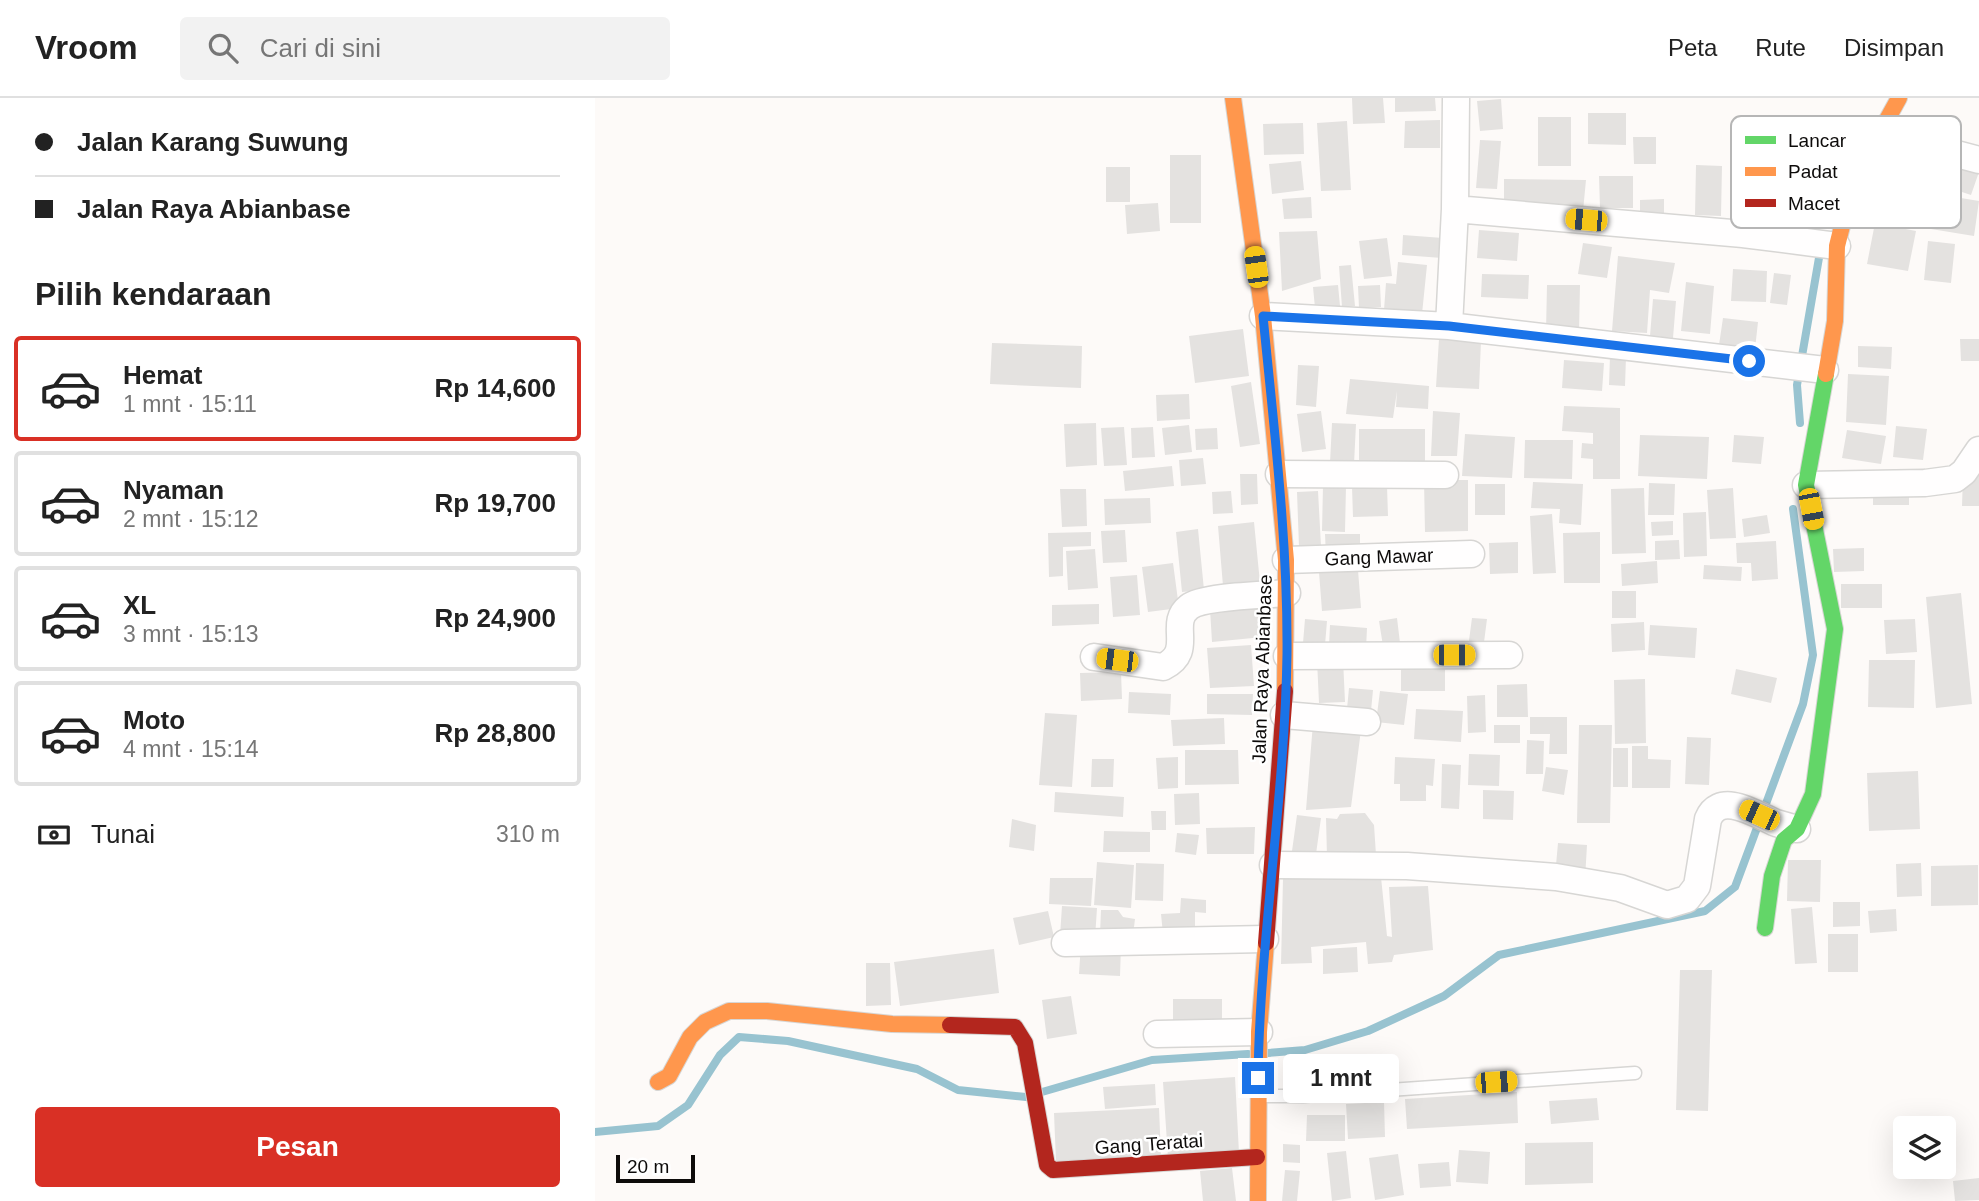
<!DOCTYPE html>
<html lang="id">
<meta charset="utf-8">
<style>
:root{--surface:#fff;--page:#f2f2f2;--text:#222;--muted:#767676;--line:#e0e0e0;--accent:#d93025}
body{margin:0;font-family:Helvetica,sans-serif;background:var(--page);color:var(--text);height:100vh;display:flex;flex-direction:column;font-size:26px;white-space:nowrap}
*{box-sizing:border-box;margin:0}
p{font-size:23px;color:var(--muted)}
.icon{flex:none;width:38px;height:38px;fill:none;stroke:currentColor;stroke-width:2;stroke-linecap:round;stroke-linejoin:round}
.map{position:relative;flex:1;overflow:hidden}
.panel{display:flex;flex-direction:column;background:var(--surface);width:595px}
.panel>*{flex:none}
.banner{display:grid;align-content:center;height:154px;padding:0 35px;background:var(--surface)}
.tools{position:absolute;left:1298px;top:1018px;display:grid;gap:14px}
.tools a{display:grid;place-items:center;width:63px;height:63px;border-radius:7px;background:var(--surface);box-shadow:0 7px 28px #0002;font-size:35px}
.scale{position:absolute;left:21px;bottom:18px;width:79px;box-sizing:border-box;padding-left:7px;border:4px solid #0d0b0a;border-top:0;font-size:19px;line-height:24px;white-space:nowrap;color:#0d0b0a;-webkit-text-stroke:5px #fff;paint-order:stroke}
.end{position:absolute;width:32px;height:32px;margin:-16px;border:9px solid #1a73e8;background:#fff;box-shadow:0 0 0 4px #fff}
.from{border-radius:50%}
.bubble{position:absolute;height:49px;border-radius:7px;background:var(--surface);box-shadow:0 7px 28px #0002;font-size:23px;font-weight:600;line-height:49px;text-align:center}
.car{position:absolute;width:21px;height:42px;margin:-21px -10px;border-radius:9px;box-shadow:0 0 5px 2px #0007;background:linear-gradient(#f5c518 24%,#345 0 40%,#f5c518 0 76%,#345 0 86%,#f5c518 0)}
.banner b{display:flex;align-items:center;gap:24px;height:66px;font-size:26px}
.banner b+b{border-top:2px solid var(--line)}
.banner i{width:18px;height:18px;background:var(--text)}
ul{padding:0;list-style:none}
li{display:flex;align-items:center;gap:21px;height:105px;margin:0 14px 10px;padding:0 21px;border:4px solid var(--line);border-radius:7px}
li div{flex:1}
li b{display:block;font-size:26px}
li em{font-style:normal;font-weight:600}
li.current{border-color:var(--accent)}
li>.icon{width:63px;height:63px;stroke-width:1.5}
h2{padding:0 35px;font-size:32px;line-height:84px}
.pay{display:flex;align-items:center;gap:18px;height:77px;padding:0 35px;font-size:26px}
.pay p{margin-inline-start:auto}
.action{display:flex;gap:14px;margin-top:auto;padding:14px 35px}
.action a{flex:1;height:80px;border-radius:7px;background:var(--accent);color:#fff;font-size:28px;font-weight:600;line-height:80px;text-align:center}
header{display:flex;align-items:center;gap:42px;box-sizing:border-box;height:98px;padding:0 35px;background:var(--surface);border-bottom:2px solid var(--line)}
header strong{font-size:33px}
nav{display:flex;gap:38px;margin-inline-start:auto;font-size:24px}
.search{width:490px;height:63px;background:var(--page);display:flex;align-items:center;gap:18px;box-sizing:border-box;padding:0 24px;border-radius:7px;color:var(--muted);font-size:26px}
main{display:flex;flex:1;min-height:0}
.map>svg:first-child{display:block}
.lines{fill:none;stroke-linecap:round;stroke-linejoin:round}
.stream{stroke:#98c3d0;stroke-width:8}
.building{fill:#e4e2e0}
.lane-casing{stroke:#d7d6d4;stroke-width:15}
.street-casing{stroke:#d7d6d4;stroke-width:29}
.fast-casing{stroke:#d7d6d4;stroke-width:18}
.slow-casing{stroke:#d7d6d4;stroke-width:18}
.jam-casing{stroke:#d7d6d4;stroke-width:18}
.lane{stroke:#fffefe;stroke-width:12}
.street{stroke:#fffefe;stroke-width:26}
.fast{stroke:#63d668;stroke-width:16}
.slow{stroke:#ff974d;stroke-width:16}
.jam{stroke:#b3261e;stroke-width:16}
.route{stroke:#1a73e8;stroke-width:9}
.labels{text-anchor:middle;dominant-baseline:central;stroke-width:5;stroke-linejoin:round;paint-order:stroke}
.street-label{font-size:19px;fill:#0d0b0a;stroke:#fff}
.key{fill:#fff;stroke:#b6b6b6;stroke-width:2}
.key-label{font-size:19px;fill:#0d0b0a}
</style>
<header>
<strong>Vroom</strong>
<div class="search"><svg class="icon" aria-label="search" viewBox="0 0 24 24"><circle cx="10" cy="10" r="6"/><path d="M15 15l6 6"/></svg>Cari di sini</div>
<nav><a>Peta</a><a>Rute</a><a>Disimpan</a></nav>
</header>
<main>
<section class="panel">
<div class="banner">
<b><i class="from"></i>Jalan Karang Suwung</b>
<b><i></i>Jalan Raya Abianbase</b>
</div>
<h2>Pilih kendaraan</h2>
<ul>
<li class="current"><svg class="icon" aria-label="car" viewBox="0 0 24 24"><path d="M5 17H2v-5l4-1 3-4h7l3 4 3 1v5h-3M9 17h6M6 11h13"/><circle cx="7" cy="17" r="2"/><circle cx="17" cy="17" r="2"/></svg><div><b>Hemat</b><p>1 mnt · 15:11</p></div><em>Rp 14,600</em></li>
<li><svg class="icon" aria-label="car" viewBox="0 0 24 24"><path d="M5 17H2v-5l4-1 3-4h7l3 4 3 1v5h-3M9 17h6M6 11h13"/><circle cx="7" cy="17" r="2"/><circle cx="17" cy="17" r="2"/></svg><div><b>Nyaman</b><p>2 mnt · 15:12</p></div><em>Rp 19,700</em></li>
<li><svg class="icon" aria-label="car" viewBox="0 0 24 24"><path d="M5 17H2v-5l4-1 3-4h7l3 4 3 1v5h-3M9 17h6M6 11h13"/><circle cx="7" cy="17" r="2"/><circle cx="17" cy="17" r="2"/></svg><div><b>XL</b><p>3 mnt · 15:13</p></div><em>Rp 24,900</em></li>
<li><svg class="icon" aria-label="car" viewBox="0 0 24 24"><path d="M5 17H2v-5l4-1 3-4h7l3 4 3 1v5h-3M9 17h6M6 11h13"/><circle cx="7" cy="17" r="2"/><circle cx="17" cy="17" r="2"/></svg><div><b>Moto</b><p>4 mnt · 15:14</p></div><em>Rp 28,800</em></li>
</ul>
<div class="pay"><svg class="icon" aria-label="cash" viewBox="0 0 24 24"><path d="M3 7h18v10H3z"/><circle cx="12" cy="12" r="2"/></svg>Tunai<p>310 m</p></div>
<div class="action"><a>Pesan</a></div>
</section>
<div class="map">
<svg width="1384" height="1103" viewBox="0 0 1384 1103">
<rect width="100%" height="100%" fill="#fdfaf8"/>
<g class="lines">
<path class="stream" d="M1231,121L1240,68L1268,29
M1205,325L1202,287L1225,154
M673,955L710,952L773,933L849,898L904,857L1110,813L1140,789L1208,606L1218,557L1198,411
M447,994L557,962L653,956
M0,1034L63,1028L93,1007L125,957L144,939L193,943L322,971L363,992L431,999"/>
</g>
<path class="building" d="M757,0H788L790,25L758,26Z
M800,0H840L841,13L800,14Z
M906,1L908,31L885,33L882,3Z
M993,15H1031V47L993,46Z
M943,19H976V68H943Z
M845,22V50H809L810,23Z
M752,23L756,92L726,93L722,25Z
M708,25L709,56L669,57L668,26Z
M1038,39H1061V66H1039Z
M885,42L906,43L902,91L881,90Z
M575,57H606V125H575Z
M706,63L709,92L677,96L674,66Z
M1363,65L1384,74L1376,97L1355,90Z
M1101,67L1127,68L1126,118L1100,117Z
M511,69H535V104H511Z
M1145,77L1199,84L1193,133L1139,126Z
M1004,78H1038V110H1005Z
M909,81L991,82L988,113L909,105Z
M1342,96L1384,103L1379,138L1336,131Z
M716,99L717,120L689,121L687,101Z
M1069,101V121H1045V102Z
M563,105L565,133L532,136L530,107Z
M1280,125L1321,133L1313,173L1272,166Z
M884,132L924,135L922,163L882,160Z
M722,133L726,181L687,193L684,134Z
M808,137L848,140L847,160L807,157Z
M792,140L797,178L769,181L764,143Z
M1333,143L1360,146L1356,185L1329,182Z
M988,145L1017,149L1012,180L983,176Z
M1023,158L1080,165L1074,195L1055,192L1052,235L1017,233Z
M803,164L832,167L827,216L789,212L791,185L801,186Z
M756,167L760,208L747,209L744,168Z
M1138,171L1172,173L1171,204L1136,203Z
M1179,175L1196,177L1192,207L1175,205Z
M887,176L934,177L933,201L886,199Z
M1091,184L1119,188L1115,236L1086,233Z
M743,187L745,208L720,210L718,189Z
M785,187L786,209L764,210L763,188Z
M952,187H985L984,234L951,233Z
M1058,201L1081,203L1078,240L1055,238Z
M1128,220L1163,224L1160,251L1124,247Z
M648,231L654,278L600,285L594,238Z
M844,241L886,243L884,291L841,289Z
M1365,241H1384V263H1366Z
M397,245L487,248L486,290L395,286Z
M1263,248L1297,249L1296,271L1263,269Z
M1015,258L1031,259L1030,288L1014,287Z
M969,262L1009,265L1007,293L967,290Z
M703,267L724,268L721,309L701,307Z
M1253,276L1294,278L1291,327L1251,324Z
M755,281L834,288L833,311L801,309L802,293L798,320L751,316Z
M656,284L665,346L645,349L636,288Z
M594,296L595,321L562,323L561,297Z
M969,308L1025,310V381H998V361L986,360L987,345L998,346V335L967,333Z
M726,313L731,351L707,354L702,316Z
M838,313L865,315L862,358H836Z
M501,325L502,367L471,369L469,326Z
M737,325L761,326L759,366L735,365Z
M594,327L597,354L570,357L567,330Z
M1301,328L1332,331L1328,362L1298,359Z
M529,329L532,367L509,368L506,330Z
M558,329L560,359L537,360L536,330Z
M622,330L623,351L601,352L600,331Z
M764,331H830V367H764Z
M1252,332L1291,338L1286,366L1247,360Z
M870,336L920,339L917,380L867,378Z
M1045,337L1114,339L1112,381L1043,378Z
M1139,337L1169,339L1166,366L1137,364Z
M930,342H978L977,381L929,380Z
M608,360L611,386L586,388L584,362Z
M577,368L579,388L530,393L528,373Z
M645,376H662L663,406L646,407Z
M1368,377L1384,378V408H1367Z
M829,382H873V433L830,434Z
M938,384L988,386L986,427L964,425L965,411L936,410Z
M1054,385L1080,386L1079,417H1053Z
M880,386H910V417H880Z
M728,388H751L750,434L727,433Z
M792,388L793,418L758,419L757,389Z
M1278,388H1314V407H1278Z
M1049,390L1051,455L1017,456L1016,391Z
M1138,390L1141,440L1115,441L1112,392Z
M465,391H491L492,428L467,429Z
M636,393L638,415L618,416L617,394Z
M723,393L726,448L704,449L702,394Z
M555,400L556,425L510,427L509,401Z
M1111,414L1112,458L1089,459L1088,415Z
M957,416L961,475L938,476L935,418Z
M1172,417L1175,435L1149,439L1147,421Z
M1078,423V437L1057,438L1056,424Z
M659,424L665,485L628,488L623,428Z
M603,431L609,492L587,494L581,434Z
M530,432L532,464L508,465L506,433Z
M496,434V448L468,449V478L454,479L453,435Z
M1005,434V485H969L968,435Z
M730,436H765V458H731Z
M1084,442L1085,461L1060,462V443Z
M1181,443L1183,481L1157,483L1156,465H1142L1141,445Z
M923,444V475L895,476L894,445Z
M1269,450V473L1239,474L1238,451Z
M500,451L503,490L473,492L471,453Z
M1062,463L1063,485L1027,488L1026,466Z
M578,465L584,510L553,514L547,469Z
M1109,467L1147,469L1146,483L1108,481Z
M763,472L766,510L727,513L724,474Z
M542,477L545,517L518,519L515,479Z
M1246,486H1287V510H1246Z
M1017,493H1041V520H1017Z
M1366,495L1377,606L1341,610L1331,499Z
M504,506V526L457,528V507Z
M666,507L668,539L617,544L615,511Z
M802,520L805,545L788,548L784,523Z
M877,520L892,521L888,552L873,550Z
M710,521L732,523L730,547L708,545Z
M1320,521L1322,554L1291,556L1289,522Z
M1049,524L1050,552L1017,554L1016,526Z
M735,527L772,530L771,551L734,548Z
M1055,527L1102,530L1100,560L1053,557Z
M656,547L659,588L615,590L612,550Z
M850,559V593H806V560Z
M748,561L750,604L724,605L722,562Z
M1274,562H1320L1319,610L1273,609Z
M1141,571L1182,580L1176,605L1136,596Z
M526,574L527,601L486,603L485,575Z
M1050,581L1051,645L1020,646L1019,582Z
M932,586L933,619H902V587Z
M754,590L778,592L776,613L752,611Z
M785,593L813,596L809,627L781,624Z
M534,594L576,596L575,617L533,615Z
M612,596H658L657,617L612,616Z
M890,597L891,634L873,635L872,598Z
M821,611L868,613L866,644L819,641Z
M450,615L482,617L477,689L444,687Z
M935,619H972V656H954L955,636H935Z
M629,620L630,646L578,648L576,622Z
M718,625L766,632L756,709L711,712Z
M899,627H925V645H899Z
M984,627H1017L1015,725H982Z
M1092,639L1116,640L1114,687L1090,686Z
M932,642L949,643L948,676H931Z
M1037,648H1053V661L1076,662L1075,690H1037Z
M1018,650H1033V689H1018Z
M590,652H643L644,686L590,687Z
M874,656L905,657L904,688L873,687Z
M583,659V690L563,691L561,660Z
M800,659L840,661L838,688L831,687V703H805V686H799Z
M497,661H519L518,689H496Z
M847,666L866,667L864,711L846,710Z
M951,669L973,672L969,697L947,693Z
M1323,673L1325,731L1274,733L1272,675Z
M888,692L919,693L918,722L888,721Z
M460,694L529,699L528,719L459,714Z
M604,695L605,726L580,727L579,696Z
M556,713H571V732H557Z
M770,715L779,727L781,757L732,759L731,720L742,721L745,716Z
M702,717L726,720L721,756L697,753Z
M417,721L441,727L439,753L414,749Z
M660,729L659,756H612L611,730Z
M509,733L555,734V754H508Z
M582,735L604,737L601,757L580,754Z
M963,745L992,747L990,781L960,778Z
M1193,762H1226L1225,804L1192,803Z
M502,764L539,767L536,810L499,807Z
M541,765L569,766L568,803L540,802Z
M1326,765L1327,798L1302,799L1301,766Z
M1383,767V807L1336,808V768Z
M786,779L792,838L797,839L794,789L833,788L838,852L799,857L797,864L773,866L771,844L716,849L717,865L686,866L688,781Z
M455,780H498L496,808L454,806Z
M586,800L611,802V815L600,814V836H568L566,816L585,815Z
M1238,804H1265V828L1238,829Z
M467,808L502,810L500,840L465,838Z
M1217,809L1222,865L1200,866L1196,811Z
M1301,811L1302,833L1275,835L1273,813Z
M506,812H523L528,819L540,821L538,837L505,836Z
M453,813L459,839L424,847L418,820Z
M1233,836H1263V874H1233Z
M486,845L526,847L525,878L484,876Z
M762,849L763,874L728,876V851Z
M399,851L404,895L305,908L299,864Z
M271,865H295L296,907L271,908Z
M1085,872H1117L1113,1013L1081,1012Z
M476,898L482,936L452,941L447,902Z
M578,901H627V930L578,931Z
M640,979L644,1055L573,1060L568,984Z
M560,986L561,1007L510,1011L508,989Z
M922,994L923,1025L812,1031L810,1001Z
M1002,1000L1004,1022L956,1026L954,1003Z
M789,1004L790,1039L753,1041L751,1006Z
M564,1010L566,1058L461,1064L459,1015Z
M712,1017H750V1043H711Z
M998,1044V1085L930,1087V1045Z
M688,1046L705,1047V1065L688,1064Z
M864,1052L895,1054L893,1086L861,1084Z
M751,1053L756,1100L737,1103L732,1055Z
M803,1056L809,1097L780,1102L774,1060Z
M854,1064L856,1088L825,1090L823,1066Z
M637,1070L641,1103H608L605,1073Z
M690,1072L705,1073L702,1103H687Z
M1384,1080V1102L1360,1103L1358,1083Z"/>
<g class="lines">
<g class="lane-casing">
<path id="lane" d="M667,998H708L1040,975"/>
</g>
<g class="street-casing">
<path id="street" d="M1286,36L1384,62
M860,111L1148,136L1242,148
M668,218L854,228L1230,272
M854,228L860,111L861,0
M684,376L850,377
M1211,387L1330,385L1360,381L1369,374L1384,352
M691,462L876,456
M692,558L914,557
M499,559L568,569C601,553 572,526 594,509C608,498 671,497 692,495
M689,617L772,624
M678,767L812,768L961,779L1025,790L1072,807L1092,801L1102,788L1113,721C1125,692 1162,717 1181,725C1188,727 1195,729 1202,731
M470,845L670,841
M562,936L664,934"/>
</g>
<g class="fast-casing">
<path id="fast" d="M1170,830L1177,778L1189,742L1202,731L1218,696L1240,531L1211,387L1231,276"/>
</g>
<g class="slow-casing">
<path id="slow" d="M638,0L668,218L691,462L690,593
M1231,276L1240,223L1242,148L1255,96L1268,65L1304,0
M63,984L74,978L95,939L110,924L134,913H172L297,926L355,927
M663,1103L664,934L671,845"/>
</g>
<g class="jam-casing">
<path id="jam" d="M671,845L690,593
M355,927L420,929L430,945L452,1067L458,1072L662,1059"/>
</g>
<use href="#lane" class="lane"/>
<use href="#street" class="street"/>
<use href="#fast" class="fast"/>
<use href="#slow" class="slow"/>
<use href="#jam" class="jam"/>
</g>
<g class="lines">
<path class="route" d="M663,980C665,838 690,698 692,556C693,443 679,331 668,218L854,228L1154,263"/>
</g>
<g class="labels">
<g class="street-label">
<text transform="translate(784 459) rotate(-2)">Gang Mawar</text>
<text transform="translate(667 571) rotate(-88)">Jalan Raya Abianbase</text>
<text transform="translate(554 1046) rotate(-4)">Gang Teratai</text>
</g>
</g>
<rect x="1136" y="18" width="230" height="112" rx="10" class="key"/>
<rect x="1150" y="38" width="31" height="8" fill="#63d668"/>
<rect x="1150" y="69" width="31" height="9" fill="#ff974d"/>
<rect x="1150" y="101" width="31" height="8" fill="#b3261e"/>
<g class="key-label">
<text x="1193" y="49">Lancar</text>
<text x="1193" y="80">Padat</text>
<text x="1193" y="112">Macet</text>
</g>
</svg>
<div class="tools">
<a><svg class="icon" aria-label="layers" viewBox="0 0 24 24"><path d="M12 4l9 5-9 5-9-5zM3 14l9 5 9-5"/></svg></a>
</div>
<div class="scale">20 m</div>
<i class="end from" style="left:1154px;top:263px"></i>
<i class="end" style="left:663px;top:980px"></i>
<div class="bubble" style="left:688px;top:956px;width:116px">1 mnt</div>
<i class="car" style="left:991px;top:122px;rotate:275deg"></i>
<i class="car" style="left:661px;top:169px;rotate:352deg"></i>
<i class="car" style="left:1216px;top:411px;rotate:169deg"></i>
<i class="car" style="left:859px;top:557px;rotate:90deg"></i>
<i class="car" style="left:522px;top:562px;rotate:277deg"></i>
<i class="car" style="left:1164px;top:717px;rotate:294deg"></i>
<i class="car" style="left:901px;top:984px;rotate:86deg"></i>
</div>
</main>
